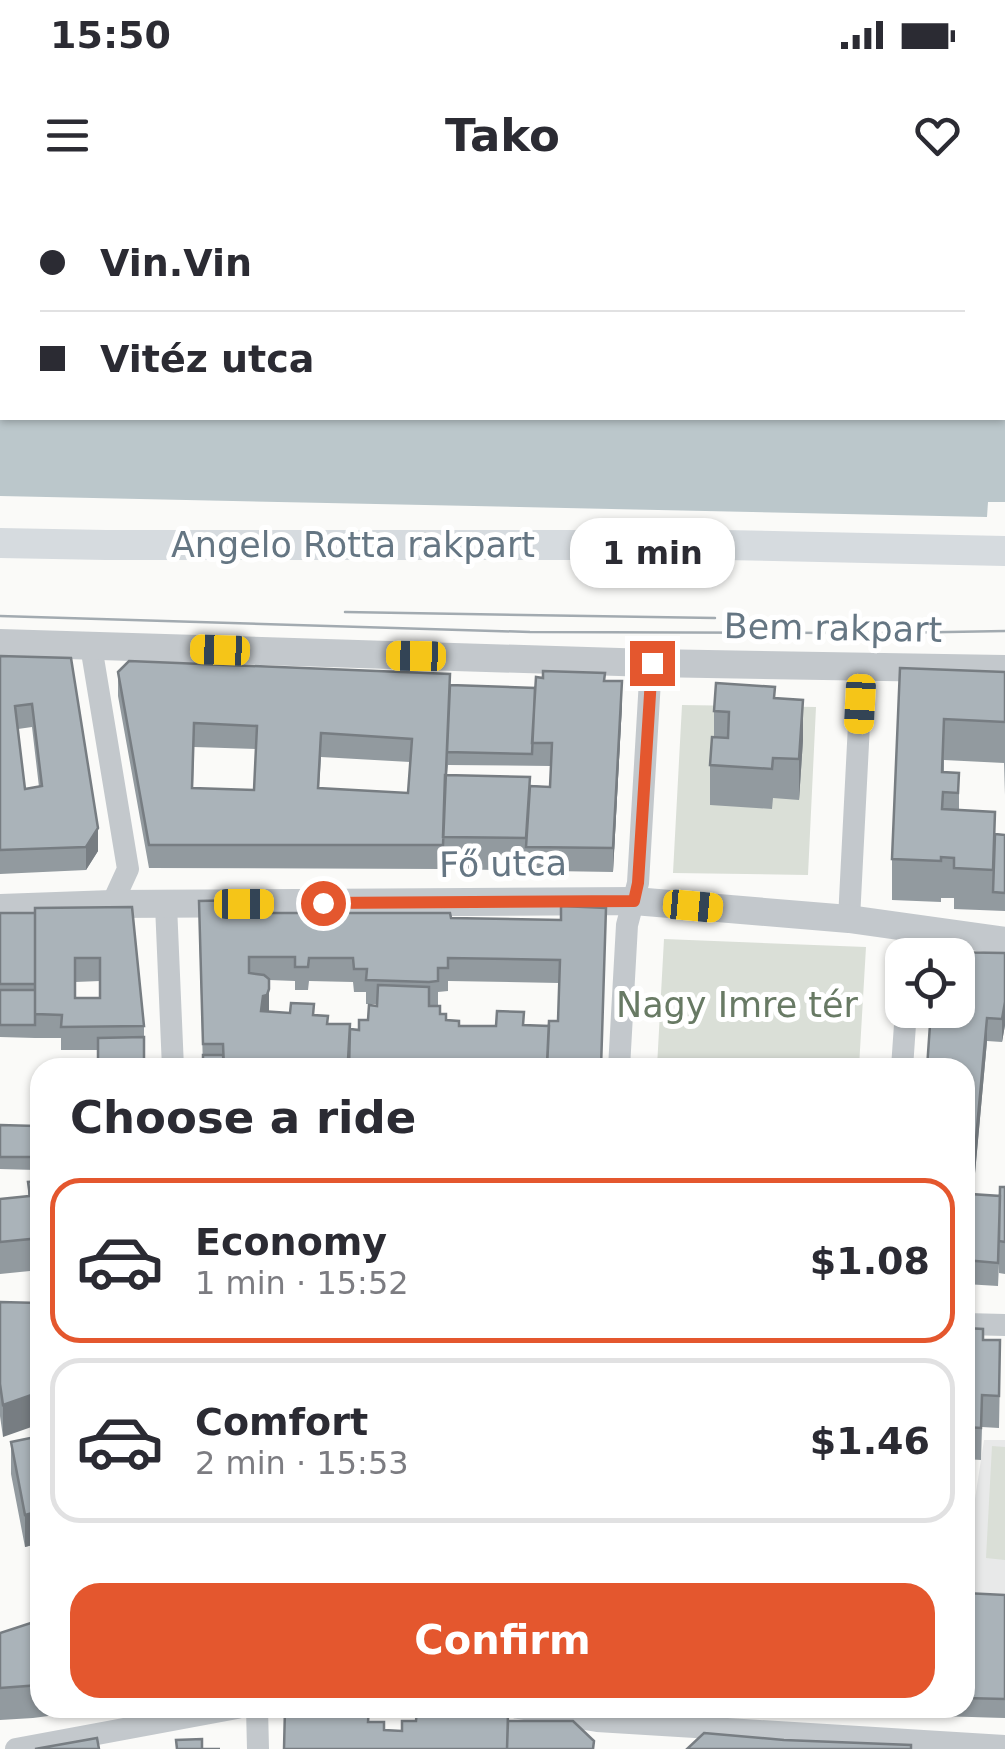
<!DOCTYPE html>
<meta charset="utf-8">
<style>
:root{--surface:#fff;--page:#f2f2f3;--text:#2b2b33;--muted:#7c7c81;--line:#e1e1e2;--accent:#e4572e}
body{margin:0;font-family:"DejaVu Sans",sans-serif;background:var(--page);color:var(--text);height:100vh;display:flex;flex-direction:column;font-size:38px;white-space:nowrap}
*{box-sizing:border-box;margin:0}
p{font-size:32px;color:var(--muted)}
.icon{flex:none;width:55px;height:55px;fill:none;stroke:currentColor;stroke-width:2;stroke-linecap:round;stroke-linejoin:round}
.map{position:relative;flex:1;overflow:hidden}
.sheet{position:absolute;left:30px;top:858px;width:945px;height:660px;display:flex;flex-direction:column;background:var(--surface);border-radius:30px;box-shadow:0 2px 8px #0004}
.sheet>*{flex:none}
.guide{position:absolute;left:0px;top:0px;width:1005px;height:220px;box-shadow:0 2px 8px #0004;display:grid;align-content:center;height:220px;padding:0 40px;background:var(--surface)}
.buttons{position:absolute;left:885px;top:738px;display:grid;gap:20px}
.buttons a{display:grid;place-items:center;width:90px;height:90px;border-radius:20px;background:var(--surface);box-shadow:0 2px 8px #0004;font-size:50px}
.end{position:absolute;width:45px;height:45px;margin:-22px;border:12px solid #e4572e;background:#fff;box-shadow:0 0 0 5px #fff}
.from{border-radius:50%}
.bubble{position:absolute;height:70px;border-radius:30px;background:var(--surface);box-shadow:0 2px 8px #0004;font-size:32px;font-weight:600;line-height:70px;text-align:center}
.car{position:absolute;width:30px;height:60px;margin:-30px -15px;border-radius:12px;box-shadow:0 0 8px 2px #0007;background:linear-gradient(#f5c518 24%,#345 0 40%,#f5c518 0 76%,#345 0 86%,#f5c518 0)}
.guide b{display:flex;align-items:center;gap:35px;height:95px;font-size:38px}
.guide b+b{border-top:2px solid var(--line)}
.guide i{width:25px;height:25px;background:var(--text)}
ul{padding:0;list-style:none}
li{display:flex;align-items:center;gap:30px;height:165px;margin:0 20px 15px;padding:0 20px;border:5px solid var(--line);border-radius:30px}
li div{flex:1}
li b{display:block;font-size:38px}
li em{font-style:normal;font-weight:600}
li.selected{border-color:var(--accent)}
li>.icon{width:90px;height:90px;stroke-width:1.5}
h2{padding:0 40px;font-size:45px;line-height:120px}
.button{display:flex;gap:20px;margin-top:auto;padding:20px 40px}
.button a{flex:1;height:115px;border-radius:30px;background:var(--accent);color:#fff;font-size:40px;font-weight:600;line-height:115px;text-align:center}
.status{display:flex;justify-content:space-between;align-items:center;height:70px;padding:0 50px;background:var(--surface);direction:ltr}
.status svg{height:28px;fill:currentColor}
header{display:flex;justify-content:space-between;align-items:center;height:130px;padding:0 40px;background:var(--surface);font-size:45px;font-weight:600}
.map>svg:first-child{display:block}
.built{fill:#e8e9e9}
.green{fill:#dadfd7}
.water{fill:#bbc7cb;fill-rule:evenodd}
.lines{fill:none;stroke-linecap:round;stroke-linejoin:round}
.minor{stroke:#c3c8cc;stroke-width:22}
.tertiary{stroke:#c3c8cc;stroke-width:28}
.secondary{stroke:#d6dbdf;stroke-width:30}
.tram{stroke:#a2aab0;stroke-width:2.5}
.wall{fill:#929a9f;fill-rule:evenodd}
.shaded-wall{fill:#777d82}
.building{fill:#aab3b9;stroke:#777d82;stroke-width:2.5;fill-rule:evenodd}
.route{stroke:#e4572e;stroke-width:12}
.labels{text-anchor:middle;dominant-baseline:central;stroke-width:10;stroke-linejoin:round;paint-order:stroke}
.street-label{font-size:35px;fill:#657683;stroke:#fff}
.park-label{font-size:35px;fill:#687a64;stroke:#fff}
</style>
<div class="status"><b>15:50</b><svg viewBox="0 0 49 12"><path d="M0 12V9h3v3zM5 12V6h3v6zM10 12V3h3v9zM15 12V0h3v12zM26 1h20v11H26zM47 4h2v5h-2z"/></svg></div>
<header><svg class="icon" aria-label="menu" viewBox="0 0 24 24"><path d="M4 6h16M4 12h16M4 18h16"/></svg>Tako<svg class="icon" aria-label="heart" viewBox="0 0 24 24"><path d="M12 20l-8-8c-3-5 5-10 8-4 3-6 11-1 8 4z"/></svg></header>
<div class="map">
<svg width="1005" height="1549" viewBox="0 0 1005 1549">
<rect width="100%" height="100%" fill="#fafaf8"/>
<path class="built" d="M984,1240H1005V1518L839,1513L748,1508H965V1325H971Z"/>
<path class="green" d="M682,505L816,507L808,675L673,673Z
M664,739L866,747L859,867H657Z
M992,1246L1005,1247V1360L986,1358Z"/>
<path class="water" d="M0,0H1005V302H988L987,317L0,296ZM2,2H1002V218H2Z"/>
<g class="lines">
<path class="minor" d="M91,446L128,669L112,704
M166,705L173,868
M849,719L862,466
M910,755L913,726
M619,868L627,725L638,683L651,463
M902,868L906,810
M965,1124L1005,1125
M257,1508L258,1549
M518,1508L597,1521L1005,1546
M16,1549L237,1508"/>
<path class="tertiary" d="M0,443L651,463L1005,469
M0,708L112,704L634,701L849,719L1005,741"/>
<path class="secondary" d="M0,343L106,345H724L1005,351"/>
<path class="tram" d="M345,412L715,418
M0,416L530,432L892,433L1005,431"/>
</g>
<path class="wall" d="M0,456L71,458L98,651L86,670L0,674ZM32,527L39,587L25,589L18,529Z
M900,468L1005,472V595L1004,563L944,560V572L959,573V610L995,634L1005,635V711L954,709V698H941V702L892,700V659Z
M118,472L535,488L605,481L622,505L613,672L443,669L149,668L118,496ZM194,547L256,549L254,590L193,588ZM321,557L410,562L408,593L319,588ZM448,565L551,566L550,587L447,575Z
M775,498L803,540L799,600L773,598L772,609L710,605V565L714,537V511Z
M132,707L144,826V868L98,850H61V838H35V833V838L0,837V713H35ZM100,781V798H75V782Z
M243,713L561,720L602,868H203L199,725ZM269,780L295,781V790H308L309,781L353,782L354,792H366V804H377V806L368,820L359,830L328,824L314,815L269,812ZM448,781L559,783L558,821L549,826H459L446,820L429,805H438V792L448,791Z
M1005,753V825L1002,842L987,841L973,994L1000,996L1005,987V1074L999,1073V1064L998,1086L965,1084V868Z
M0,925L36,926V970L0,969Z
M40,981V1070L0,1074V999L28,996V982Z
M0,1102L40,1103L3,1237L0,1216Z
M965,1128L983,1140L1000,1172L999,1228L982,1227L981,1260L965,1259Z
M40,1236V1343L25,1347L11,1274V1242Z
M965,1393L1005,1395V1518L839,1513L748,1508H965Z
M40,1420V1508H110L33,1518L0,1520V1433Z"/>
<path class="shaded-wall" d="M622,481V505L613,672V648Z
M803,500V540L799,600V559Z
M98,628V651L86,670V647Z
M269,789V812L261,811L263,796Z
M1005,802V825L1002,842V819Z
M987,818V841L971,1018V994Z
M40,1192V1224L3,1237V1205Z
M40,1311V1343L25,1347V1315Z"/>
<path class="building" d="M0,456L71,458L98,628L86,647L0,650ZM32,504L42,586L25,589L15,506Z
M129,461L450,474L443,645H149L118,472ZM194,523L257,526L254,590L192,588ZM321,533L412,539L408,593L318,588Z
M900,468L1005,472V522L944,519L942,572L959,573L958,593L943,592L942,609L995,612L993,670L954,668V658L941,657V661L892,659Z
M543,471L605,473L604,481H622L613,648L526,647L530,586L550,587L552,543H532L536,477L543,478Z
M716,483L775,487L774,498L803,500L799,559L773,558L772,569L710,565L712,537L728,538L729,512L714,511Z
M450,485L535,488L532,554L447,552Z
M445,575L530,577L526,638L443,637Z
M995,634L1005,635V693L993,692Z
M243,700V713H450L451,718L561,720V706L606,708L601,868H556V864H547L549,821H558L560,760L448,758V768H438V781L429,782L366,780L367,769H354L353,758H309L308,767H295V757H249V773L264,775L269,779V789L267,795L263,796L261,811L290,813L291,803L314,804L313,815L328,816L327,824H350L348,860L250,861L251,868H224L223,844H203L199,701Z
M132,707L144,826L61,827L62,815L35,814V708ZM75,758H100V798H75Z
M0,713H35V784H0Z
M936,752L1005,753V802L1002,819L987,818L971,994L1000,996L998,1063L965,1060V868H927L931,810H958V755H936Z
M378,785L429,787V806H440V814H446V820L459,821V826H496L497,811L524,812L523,825L549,826L547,868H349L350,829L359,830V820H368L369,805L377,806Z
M0,790H35V825H0Z
M144,837V868H98V838Z
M203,855H223L224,868H203Z
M0,925L36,926V957H0Z
M40,981V995L30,996L28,982Z
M1000,987H1005V1042L999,1041Z
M40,995V1038L0,1042V999Z
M0,1102L40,1103V1192L3,1205L0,1184Z
M965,1128L983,1129V1140H1000L999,1196L982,1195L981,1228L965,1227Z
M40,1236V1311L25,1315L11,1242Z
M965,1393L1005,1395V1499L965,1498Z
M40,1420V1485L0,1488V1433Z
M285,1508H369L368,1522H384V1530L402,1531V1521H416L417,1510L508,1513L507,1549H284Z
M508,1521H573L594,1541L593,1549H507Z
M704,1533L784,1540L911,1545V1549H687Z
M97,1538L99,1549H35Z
M202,1539V1549H220H177L176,1540Z"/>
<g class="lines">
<path class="route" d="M323,703L634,701L638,683L652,463"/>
</g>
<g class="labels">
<g class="street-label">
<text x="353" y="345">Angelo Rotta rakpart</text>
<text transform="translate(833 428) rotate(1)">Bem rakpart</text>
<text transform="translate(503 664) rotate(-1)">Fő utca</text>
</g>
<g class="park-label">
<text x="737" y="805">Nagy Imre tér</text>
</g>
</g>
</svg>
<div class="buttons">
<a><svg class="icon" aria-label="locate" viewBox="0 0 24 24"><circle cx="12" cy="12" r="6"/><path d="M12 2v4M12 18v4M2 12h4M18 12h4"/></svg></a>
</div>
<i class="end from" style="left:323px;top:703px"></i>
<i class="end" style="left:652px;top:463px"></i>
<div class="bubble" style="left:570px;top:318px;width:165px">1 min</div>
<i class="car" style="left:220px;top:450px;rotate:272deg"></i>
<i class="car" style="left:416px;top:456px;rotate:271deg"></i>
<i class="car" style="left:860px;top:504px;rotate:183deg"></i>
<i class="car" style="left:244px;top:704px;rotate:90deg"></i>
<i class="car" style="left:693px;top:706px;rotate:95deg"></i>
<div class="guide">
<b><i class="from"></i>Vin.Vin</b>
<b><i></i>Vitéz utca</b>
</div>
<section class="sheet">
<h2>Choose a ride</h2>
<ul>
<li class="selected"><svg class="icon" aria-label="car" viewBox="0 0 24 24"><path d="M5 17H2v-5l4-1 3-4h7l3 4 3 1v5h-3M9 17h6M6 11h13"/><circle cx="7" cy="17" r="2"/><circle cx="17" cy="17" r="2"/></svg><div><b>Economy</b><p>1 min · 15:52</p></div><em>$1.08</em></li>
<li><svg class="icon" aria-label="car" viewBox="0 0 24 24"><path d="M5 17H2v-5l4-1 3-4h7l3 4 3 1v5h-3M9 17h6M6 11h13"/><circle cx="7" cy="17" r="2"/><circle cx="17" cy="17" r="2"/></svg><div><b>Comfort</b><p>2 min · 15:53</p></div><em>$1.46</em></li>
</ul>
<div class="button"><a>Confirm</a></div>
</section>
</div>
